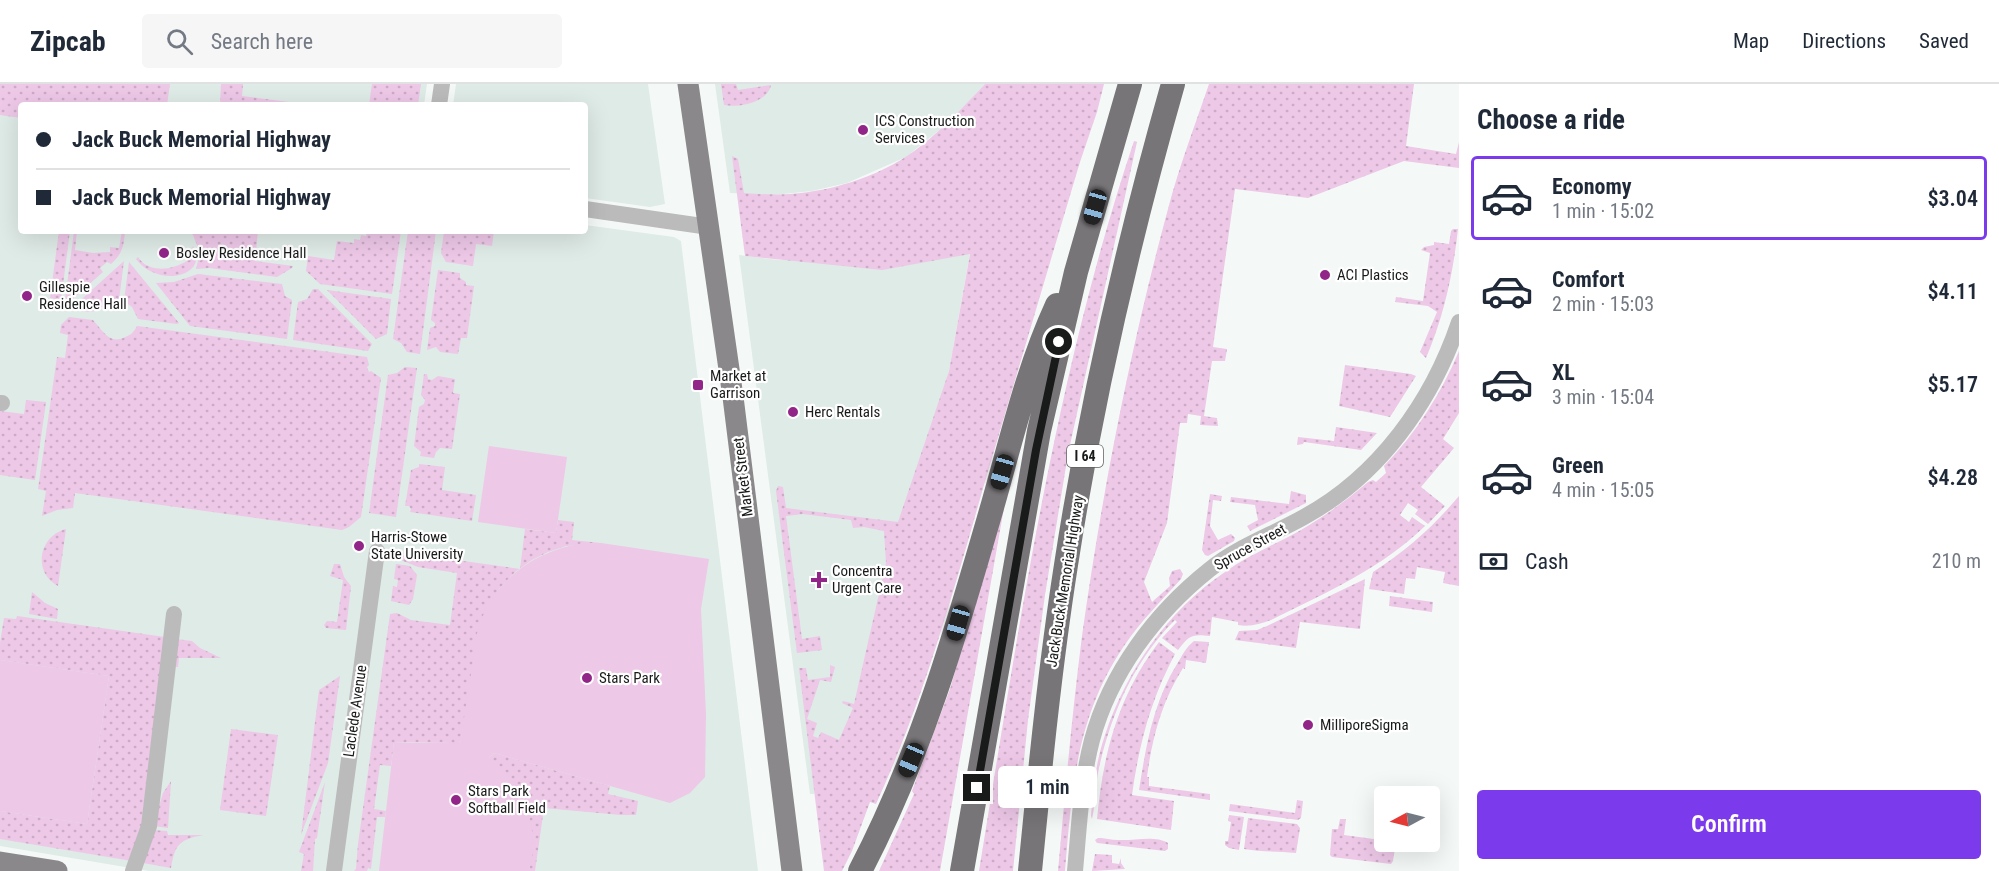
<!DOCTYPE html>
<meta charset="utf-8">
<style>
:root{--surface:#fff;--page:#f6f6f7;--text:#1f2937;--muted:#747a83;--line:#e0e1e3;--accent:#7c3aed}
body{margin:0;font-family:"Roboto Condensed",sans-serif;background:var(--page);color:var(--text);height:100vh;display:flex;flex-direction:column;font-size:22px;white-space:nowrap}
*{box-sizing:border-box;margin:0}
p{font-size:20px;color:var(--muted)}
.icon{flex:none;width:33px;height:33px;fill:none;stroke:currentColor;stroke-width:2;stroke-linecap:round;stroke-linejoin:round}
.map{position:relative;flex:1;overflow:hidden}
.side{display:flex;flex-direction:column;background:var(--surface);width:540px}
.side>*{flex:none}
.banner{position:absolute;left:18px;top:18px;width:570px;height:132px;border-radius:6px;box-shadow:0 6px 24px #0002;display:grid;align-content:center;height:132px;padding:0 18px;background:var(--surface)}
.needle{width:39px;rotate:263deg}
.tools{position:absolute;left:1374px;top:702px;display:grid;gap:12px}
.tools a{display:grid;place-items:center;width:66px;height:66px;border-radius:6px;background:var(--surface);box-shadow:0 6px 24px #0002;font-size:30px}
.end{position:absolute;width:27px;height:27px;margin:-14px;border:8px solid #191a1a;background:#fff;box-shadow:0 0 0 3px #fff}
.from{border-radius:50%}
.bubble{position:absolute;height:42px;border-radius:6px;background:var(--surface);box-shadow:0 6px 24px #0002;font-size:20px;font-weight:600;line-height:42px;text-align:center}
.car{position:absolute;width:18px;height:36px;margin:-18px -9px;border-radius:8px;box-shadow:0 0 4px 2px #0007;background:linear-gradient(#222 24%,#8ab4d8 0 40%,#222 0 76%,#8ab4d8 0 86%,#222 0)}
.banner b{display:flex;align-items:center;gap:21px;height:57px;font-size:22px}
.banner b+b{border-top:2px solid var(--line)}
.banner i{width:15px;height:15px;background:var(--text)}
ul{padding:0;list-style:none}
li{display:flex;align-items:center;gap:18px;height:84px;margin:0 12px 9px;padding:0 6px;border:3px solid transparent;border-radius:6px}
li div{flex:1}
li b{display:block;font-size:22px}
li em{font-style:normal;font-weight:600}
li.active{border-color:var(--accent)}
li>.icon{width:54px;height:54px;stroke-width:1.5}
h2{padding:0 18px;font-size:27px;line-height:72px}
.pay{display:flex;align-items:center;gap:15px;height:66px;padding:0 18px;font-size:22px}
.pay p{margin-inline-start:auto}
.button{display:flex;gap:12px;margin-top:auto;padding:12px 18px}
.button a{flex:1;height:69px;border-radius:6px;background:var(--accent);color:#fff;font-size:24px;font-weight:600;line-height:69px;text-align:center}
header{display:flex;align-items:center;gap:36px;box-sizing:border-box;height:84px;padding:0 30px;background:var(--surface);border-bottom:2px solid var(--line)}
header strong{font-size:28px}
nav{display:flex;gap:33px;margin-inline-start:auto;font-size:21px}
.search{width:420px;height:54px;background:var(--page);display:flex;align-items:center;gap:15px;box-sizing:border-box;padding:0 21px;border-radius:6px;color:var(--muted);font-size:22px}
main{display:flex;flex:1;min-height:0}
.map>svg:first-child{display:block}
.built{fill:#dfebe7}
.green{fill:url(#green-dots)}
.pitch{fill:#edc8e7}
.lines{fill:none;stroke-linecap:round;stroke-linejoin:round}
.minor{stroke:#bcbbbc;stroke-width:16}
.major{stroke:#8a888a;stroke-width:21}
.highway{stroke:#787578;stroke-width:24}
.route{stroke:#191a1a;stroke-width:8}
.poi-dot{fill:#912588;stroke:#fff;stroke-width:2}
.labels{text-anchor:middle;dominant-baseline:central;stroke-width:4.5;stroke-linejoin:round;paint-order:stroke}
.shield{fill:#fff;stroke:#5e5f5f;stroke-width:1.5}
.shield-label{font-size:14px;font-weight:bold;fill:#191a1a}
.poi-label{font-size:15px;fill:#191a1a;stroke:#fff;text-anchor:start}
.street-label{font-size:15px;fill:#191a1a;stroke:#fff}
</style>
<header>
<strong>Zipcab</strong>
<div class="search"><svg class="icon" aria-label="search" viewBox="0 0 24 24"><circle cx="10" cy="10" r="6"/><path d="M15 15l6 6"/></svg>Search here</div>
<nav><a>Map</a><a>Directions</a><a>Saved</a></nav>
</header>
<main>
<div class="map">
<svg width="1459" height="787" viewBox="0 0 1459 787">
<defs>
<pattern id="green-dots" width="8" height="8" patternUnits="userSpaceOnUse" patternTransform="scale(1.5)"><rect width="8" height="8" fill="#edc8e7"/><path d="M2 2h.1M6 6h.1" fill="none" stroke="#cbabc6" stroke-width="1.8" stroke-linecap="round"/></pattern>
</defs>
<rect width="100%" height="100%" fill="#f4f9f7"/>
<path class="built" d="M0,0H427L424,21H21V147H585V141L674,153L681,157L758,787H149L0,762Z
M456,0H648L665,120L650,123L585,114V21H453Z
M715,0H985L948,39L906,73L847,99L812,107L774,111L730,109Z
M970,169L949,287L849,646L823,696L814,710H810L739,171L779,176L941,175Z"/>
<path class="green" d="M0,0H170L167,21H21V34L0,31Z
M221,0H243L242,12L312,21H220Z
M372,0H421L418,21H369Z
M721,0H736L738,6L771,1C768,18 739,24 724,21Z
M985,0H1104L1097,28L1080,78C1048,185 1016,293 984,401C953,509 923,618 876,720L870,718L852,767L842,787H824L799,584H806L808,596L830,593V581L835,583L831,598L820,596L807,635L817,639L813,652L818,654L821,648L839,656L853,624L842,619L843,617L854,620L886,479L884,447L864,443L853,444L851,436L803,430L786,432L802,555L820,552L822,566L797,569L776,407L778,402L783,403L786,424L898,438L949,287L970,170L882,186L745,172L732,72L738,75L744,109C759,110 775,111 790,110C835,107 887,90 922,61C945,43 965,21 985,0Z
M1209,0H1414L1406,62L1456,70L1459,58V84L1404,77L1308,114L1235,105L1213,263L1227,265L1225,277H1212L1204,332L1217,334L1218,342L1200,341L1201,332L1188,330L1187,339H1180L1167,439L1144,498L1152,518L1170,502L1169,494L1172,487L1180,485L1183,490L1181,495C1161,517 1141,537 1124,562C1076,633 1072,705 1065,787H1058C1065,709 1072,630 1082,552C1102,409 1130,265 1168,125C1179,83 1195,41 1209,0Z
M1134,57L1137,58L1068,370L1045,511L1028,636L1013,787H979C1019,542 1055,293 1134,57Z
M1453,145H1458C1453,190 1444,232 1426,274L1420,268L1437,228L1428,222L1395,218L1396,213L1423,217L1430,169L1421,166L1424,163L1434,161V158L1449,160L1451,147Z
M59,147H70L61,216L50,214Z
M74,147H77L75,166L93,169L110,168V163L119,164L122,147H125C124,162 122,170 111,180L107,178L100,184L103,188L68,219L65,216Z
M189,147H258L255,177L293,182L292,184L277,193L209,184L196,185L200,169L193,151Z
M367,147H401L392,210L320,200L306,187L308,172L334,176L337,157L354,159V155L360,156L361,151L366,152Z
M408,147H436L420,270L407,268L401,259L393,255Z
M444,147H494L492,162L476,160L473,182L446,178L441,169Z
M193,162C210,193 157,204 136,175L138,173C149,190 172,186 187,177Z
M124,177L119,216L107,219C97,230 88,228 73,226V223Z
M129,178L179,239L177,240L138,235L132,223L124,217Z
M438,186L460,189V194L466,198V201L474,202L467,254H461L458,270L440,268L436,263L427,266L430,244L435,242V239L431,236Z
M198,190L282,200L285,212L292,216L287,255L190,242L156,199L174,198Z
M313,205H318L372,260L368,267L293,256L298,218L307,215Z
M327,206L391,215L387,250L376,255Z
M69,233L93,236C102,246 109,260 123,254C130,251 133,250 137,242L367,273L369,281L367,283L369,288L371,287L381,294L361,433L349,443L342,446L75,409L73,424L57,426L42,432L46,407L38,405L57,273L65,274L68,251L60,249L61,241Z
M1459,267V329L1443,355L1454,364L1421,403L1445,422L1428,440L1415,430L1418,426L1408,419L1400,431L1409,438L1412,433L1425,442C1381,485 1325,509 1271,536C1260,540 1250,543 1238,541V538L1212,533L1210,552C1191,550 1190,551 1178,566L1162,554L1177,538L1175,536C1135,575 1111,630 1099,684C1095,701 1096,718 1092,735L1091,732C1093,705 1096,677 1105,651C1126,587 1168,526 1225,488C1249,471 1276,460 1301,446C1325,432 1347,416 1368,398L1373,396L1376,398L1386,389L1384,382C1416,349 1441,310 1459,267Z
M1345,281L1411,290L1416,292L1390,333L1339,322Z
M405,283L417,284L396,433L369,429L388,291L397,289Z
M424,290H427L428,295L432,296L438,292L455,295L453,309L460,310L452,365L440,364L436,368L434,374L420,372L421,368L414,362L419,323L424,320L425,316L421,311Z
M26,316L46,318L35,396L0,391V327L24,330Z
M1336,343L1377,349L1361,366L1304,358L1303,360L1297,361L1298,353L1334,357Z
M419,380L445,383L442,406L476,411L472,437L410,428L411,425L409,422H405L411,386L419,383Z
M1291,407L1306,411V419L1250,447L1247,442L1258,436L1255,421L1230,418L1231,413L1289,420Z
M1210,410L1222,412L1221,417L1213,416L1210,442L1218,456L1231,450L1235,454L1234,457L1208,472L1205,471L1202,466Z
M1459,412V502L1443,499L1445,488L1417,483L1415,495L1406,494L1404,510L1369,505L1373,488C1406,467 1434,442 1459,412Z
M1002,423L1004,424L940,787H879L914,710L912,707L950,605Z
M558,436L574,438L572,456L601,459L566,462L548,468L532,476L515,488L499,505L480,540L460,661C437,655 416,660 394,658L391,682L380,681L374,725L386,727L385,733H377L371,785L368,784L367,787H354L356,785L358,760L390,530L397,529L411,536L450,541L457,489L418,483L398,475L399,468L520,485L525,445L556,449Z
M66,445L58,502C32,488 39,452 66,445Z
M334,480H340L344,493L351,502L346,546L326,544L324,541L327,537L337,538L343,496L330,492Z
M396,480L410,482L417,491L413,515L409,521L391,517L393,502L397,503L398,496L394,495Z
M1365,495L1360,545L1300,538L1296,564L1235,556L1239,547L1257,546L1267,542Z
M32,508L45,519L58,525L57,535L29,530Z
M1390,512L1433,518L1432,528L1389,522Z
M17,532L165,553L144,733L132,777L0,755V727L87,740L109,592L0,576V559L4,534L16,535Z
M176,555L192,557L200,564L221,574H179L178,583H173Z
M1194,557L1209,558L1206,579L1186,576L1185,585L1183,584C1162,617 1152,654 1147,693H1149V702L1210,710V716L1139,706C1146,662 1153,619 1177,580C1182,572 1186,563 1194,557Z
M1159,558L1175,570C1151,615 1139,660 1132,711L1174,717L1171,746L1097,735C1103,670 1118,612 1159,558Z
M340,592L328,679L301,751L319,606Z
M231,645L278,651L266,732L220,726Z
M494,669L610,702L608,710L638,717L636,731H621L544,724L535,787H529L530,780L489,674Z
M171,697L168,744L153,742L163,709Z
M325,698L317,754L315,755L313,787H301L304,770L299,768Z
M1297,716L1303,717L1301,734L1298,736L1229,727L1230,720L1295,729Z
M1229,731L1244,733L1239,766L1229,764L1225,761V757H1228L1231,738L1228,737Z
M1248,734L1297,740L1300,744L1296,769C1278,767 1262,768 1244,765Z
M1340,735H1346L1344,751L1396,758L1393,777L1391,780L1332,773L1330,771L1332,745H1338Z
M152,746L167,747L168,751H203C179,756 175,760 171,784L143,779Z
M1098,754C1105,754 1111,756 1118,756C1134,757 1155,751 1168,759V765L1165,767L1097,759L1095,756Z
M1095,770L1112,771V779L1119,780L1121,774V779L1125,785L1092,787Z"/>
<path class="pitch" d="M489,362L567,373L556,449L478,438Z
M584,459H601L709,475L701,525L706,630L705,693L690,709L670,719L494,669L489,674C524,702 541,743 529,787H379L394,658C417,661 435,656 460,660C464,635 468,609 472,583C474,569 475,553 480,539C497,493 537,466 584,459Z
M0,576L109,592L87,740L0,727Z"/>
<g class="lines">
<path class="minor" d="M439,21L442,0
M585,125L709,143
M0,319H2
M133,787L149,742L174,530
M334,787L377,467
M1075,787C1079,744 1081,698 1092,656C1110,589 1155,529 1209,486C1237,463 1272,451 1304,433C1379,392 1432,318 1459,238"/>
<path class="major" d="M688,0L733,313L792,787
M0,778L57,787"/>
<path class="highway" d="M860,787C921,671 957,545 993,420C1012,353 1028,284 1057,221
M962,787L1039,347L1076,188L1130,0
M1030,787C1040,685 1050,583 1066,481C1091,319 1128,158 1173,0"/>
</g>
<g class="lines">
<path class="route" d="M977,704L1036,366L1059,258"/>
</g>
<g class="poi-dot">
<circle cx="863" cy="46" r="6"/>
<circle cx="164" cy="169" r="6"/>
<circle cx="1325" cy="191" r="6"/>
<circle cx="27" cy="212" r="6"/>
<rect x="692" y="295" width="12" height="12" rx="3"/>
<circle cx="793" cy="328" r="6"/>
<circle cx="359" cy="462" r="6"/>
<path d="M816 487h6v6h6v6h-6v6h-6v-6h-6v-6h6z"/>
<circle cx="587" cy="594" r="6"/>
<circle cx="1308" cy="641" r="6"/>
<circle cx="456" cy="716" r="6"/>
</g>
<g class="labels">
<rect class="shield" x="1067" y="361" width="36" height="22" rx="4.5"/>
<g class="shield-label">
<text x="1085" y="372">I 64</text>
</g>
<g class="poi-label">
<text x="875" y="37">ICS Construction<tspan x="875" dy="17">Services</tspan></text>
<text x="176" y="169">Bosley Residence Hall</text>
<text x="1337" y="191">ACI Plastics</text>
<text x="39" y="203">Gillespie<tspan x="39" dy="17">Residence Hall</tspan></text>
<text x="710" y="292">Market at<tspan x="710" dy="17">Garrison</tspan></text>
<text x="805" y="328">Herc Rentals</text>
<text x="371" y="453">Harris-Stowe<tspan x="371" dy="17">State University</tspan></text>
<text x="832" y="487">Concentra<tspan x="832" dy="17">Urgent Care</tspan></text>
<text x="599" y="594">Stars Park</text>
<text x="1320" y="641">MilliporeSigma</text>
<text x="468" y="707">Stars Park<tspan x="468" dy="17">Softball Field</tspan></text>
</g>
<g class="street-label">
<text transform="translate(743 393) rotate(-97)">Market Street</text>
<text transform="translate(1250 463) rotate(-29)">Spruce Street</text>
<text transform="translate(1065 497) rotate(-81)">Jack Buck Memorial Highway</text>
<text transform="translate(355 627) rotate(-82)">Laclede Avenue</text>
</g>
</g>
</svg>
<div class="tools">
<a><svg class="needle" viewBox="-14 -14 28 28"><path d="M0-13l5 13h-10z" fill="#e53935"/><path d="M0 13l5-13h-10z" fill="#747a83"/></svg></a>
</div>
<i class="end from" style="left:1059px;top:258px"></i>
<i class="end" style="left:977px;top:704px"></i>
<div class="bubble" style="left:998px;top:682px;width:99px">1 min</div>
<i class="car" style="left:1095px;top:123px;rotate:196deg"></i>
<i class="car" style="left:1002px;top:388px;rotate:196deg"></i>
<i class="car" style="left:958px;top:539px;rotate:196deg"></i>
<i class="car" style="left:911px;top:676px;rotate:203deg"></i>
<div class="banner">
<b><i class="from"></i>Jack Buck Memorial Highway</b>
<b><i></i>Jack Buck Memorial Highway</b>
</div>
</div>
<section class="side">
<h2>Choose a ride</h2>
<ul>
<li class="active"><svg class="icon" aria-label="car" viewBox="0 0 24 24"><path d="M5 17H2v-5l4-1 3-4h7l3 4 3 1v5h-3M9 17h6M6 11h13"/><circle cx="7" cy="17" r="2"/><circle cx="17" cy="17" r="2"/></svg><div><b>Economy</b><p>1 min · 15:02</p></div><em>$3.04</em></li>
<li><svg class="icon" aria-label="car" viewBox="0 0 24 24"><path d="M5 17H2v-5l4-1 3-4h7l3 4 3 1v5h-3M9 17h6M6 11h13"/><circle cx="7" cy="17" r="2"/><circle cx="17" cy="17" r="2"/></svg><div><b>Comfort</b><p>2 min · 15:03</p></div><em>$4.11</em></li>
<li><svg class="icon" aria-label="car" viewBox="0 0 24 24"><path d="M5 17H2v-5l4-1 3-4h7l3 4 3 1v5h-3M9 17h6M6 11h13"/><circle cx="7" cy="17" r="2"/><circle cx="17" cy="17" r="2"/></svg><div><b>XL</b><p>3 min · 15:04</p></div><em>$5.17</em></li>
<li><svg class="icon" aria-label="car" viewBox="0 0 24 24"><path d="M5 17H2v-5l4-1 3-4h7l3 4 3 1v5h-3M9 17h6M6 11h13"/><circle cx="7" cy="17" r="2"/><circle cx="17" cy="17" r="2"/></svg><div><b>Green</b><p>4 min · 15:05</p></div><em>$4.28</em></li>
</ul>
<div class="pay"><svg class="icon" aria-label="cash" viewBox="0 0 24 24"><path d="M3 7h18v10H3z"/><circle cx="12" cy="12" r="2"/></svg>Cash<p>210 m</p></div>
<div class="button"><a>Confirm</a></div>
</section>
</main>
